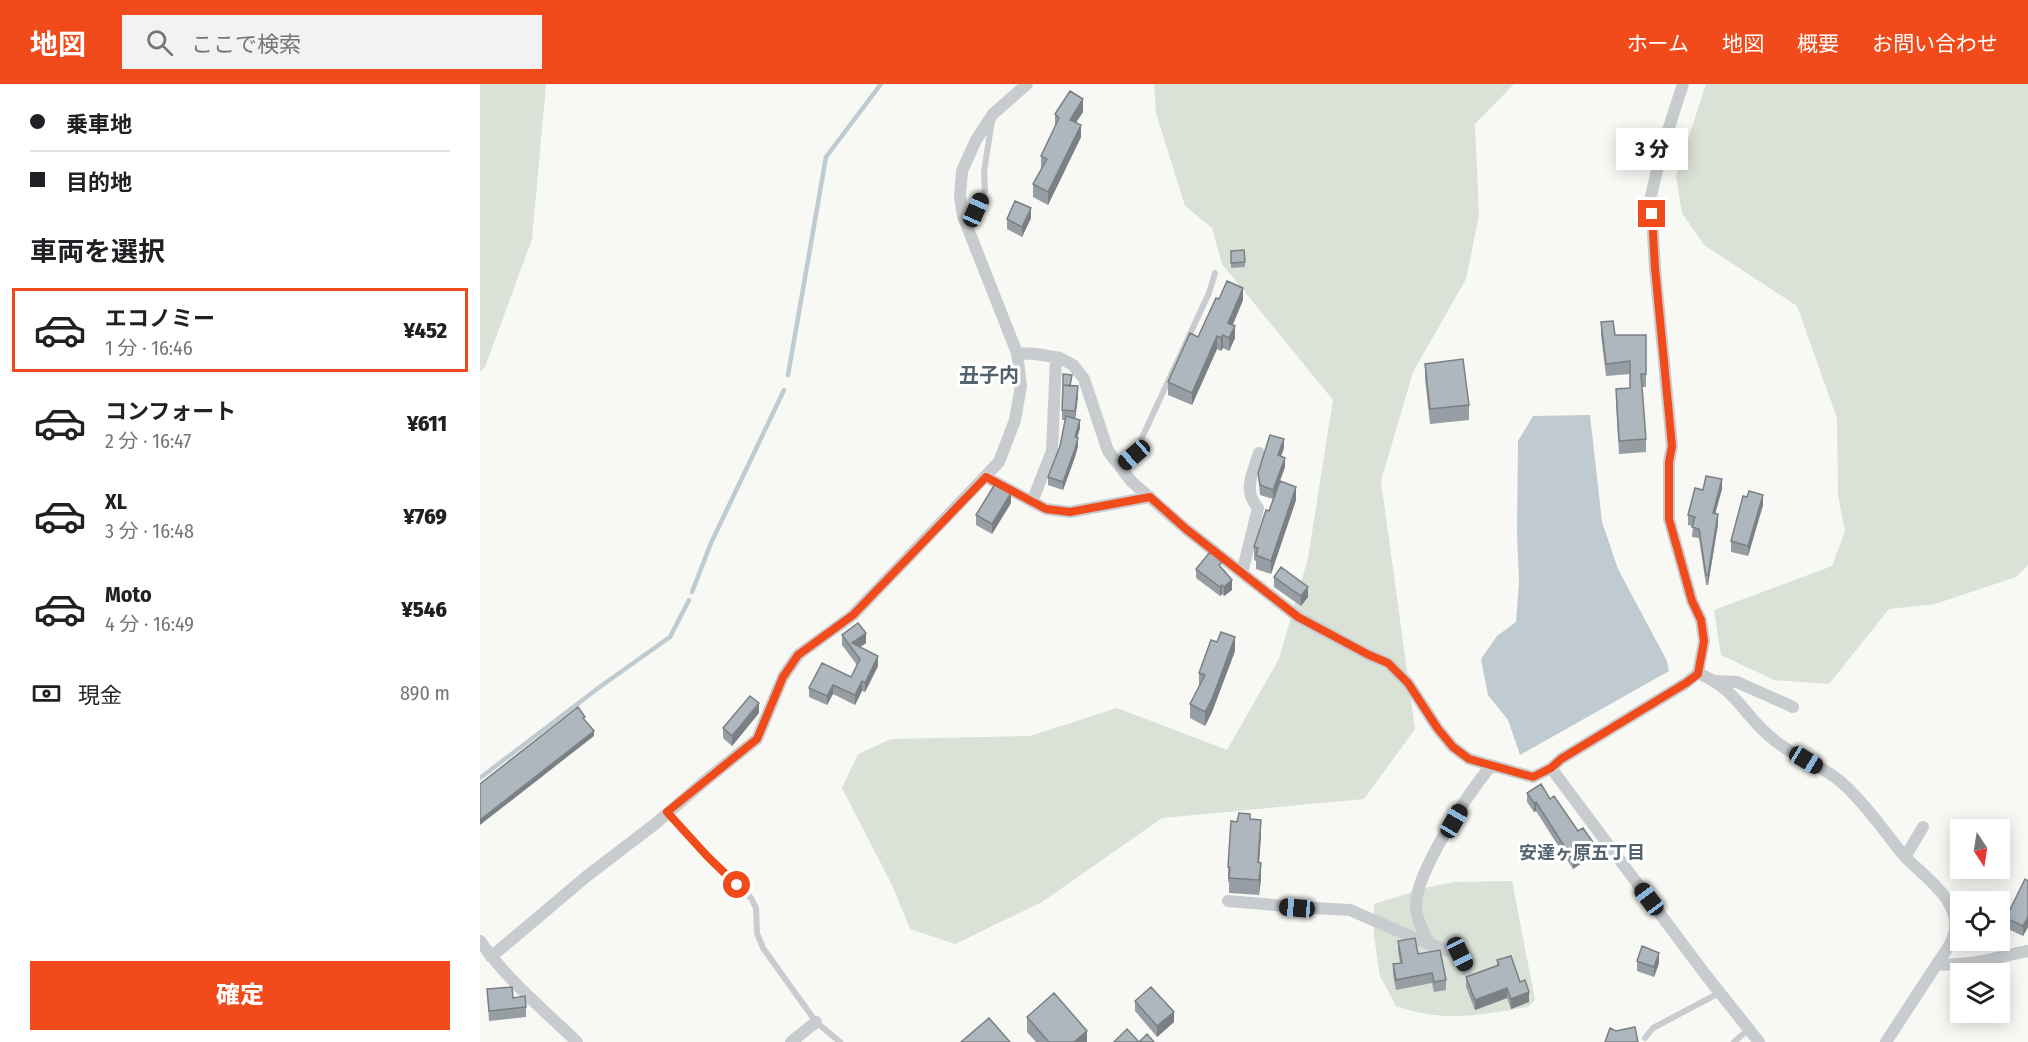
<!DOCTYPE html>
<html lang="ja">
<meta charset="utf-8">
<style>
:root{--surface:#fff;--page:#f2f2f2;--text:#202124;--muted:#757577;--line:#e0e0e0;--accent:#f14b1c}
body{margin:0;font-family:"Fira Sans Condensed","Noto Sans JP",sans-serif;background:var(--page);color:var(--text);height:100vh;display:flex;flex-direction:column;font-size:22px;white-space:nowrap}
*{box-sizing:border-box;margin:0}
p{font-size:20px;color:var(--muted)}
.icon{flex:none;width:33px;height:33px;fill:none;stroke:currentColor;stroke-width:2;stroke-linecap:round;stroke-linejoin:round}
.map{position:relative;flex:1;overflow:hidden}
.drawer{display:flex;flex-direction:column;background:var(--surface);width:480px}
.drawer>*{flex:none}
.banner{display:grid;align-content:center;height:132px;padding:0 30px;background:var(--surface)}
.needle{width:39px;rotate:168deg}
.tools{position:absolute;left:1470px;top:735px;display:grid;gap:12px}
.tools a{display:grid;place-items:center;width:60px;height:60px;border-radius:0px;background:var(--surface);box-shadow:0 3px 15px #0003;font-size:30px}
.end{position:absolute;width:27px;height:27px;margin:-14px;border:8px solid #f14b1c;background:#fff;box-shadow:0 0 0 3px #fff}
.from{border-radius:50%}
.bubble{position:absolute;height:42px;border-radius:0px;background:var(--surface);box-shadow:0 3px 15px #0003;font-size:20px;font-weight:800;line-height:42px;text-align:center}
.car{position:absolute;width:18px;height:36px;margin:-18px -9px;border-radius:8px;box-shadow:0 0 4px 2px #0007;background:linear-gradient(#222 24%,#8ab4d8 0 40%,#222 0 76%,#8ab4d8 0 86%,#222 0)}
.banner b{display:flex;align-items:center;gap:21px;height:57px;font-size:22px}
.banner b+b{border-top:2px solid var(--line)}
.banner i{width:15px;height:15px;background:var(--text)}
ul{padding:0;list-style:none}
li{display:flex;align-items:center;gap:18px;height:84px;margin:0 12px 9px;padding:0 18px;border:3px solid transparent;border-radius:0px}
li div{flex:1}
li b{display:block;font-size:22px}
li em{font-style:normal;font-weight:800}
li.active{border-color:var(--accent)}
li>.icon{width:54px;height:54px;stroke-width:1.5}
h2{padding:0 30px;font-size:27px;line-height:72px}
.pay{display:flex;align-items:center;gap:15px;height:66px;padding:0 30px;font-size:22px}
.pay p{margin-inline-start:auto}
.primary-button{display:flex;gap:12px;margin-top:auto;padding:12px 30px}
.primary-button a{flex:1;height:69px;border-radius:0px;background:var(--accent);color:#fff;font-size:24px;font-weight:800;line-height:69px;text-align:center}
header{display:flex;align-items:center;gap:36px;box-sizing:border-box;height:84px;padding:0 30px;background:var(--accent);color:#fff}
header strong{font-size:28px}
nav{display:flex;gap:33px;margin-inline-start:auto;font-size:21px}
.search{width:420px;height:54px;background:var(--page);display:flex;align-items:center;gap:15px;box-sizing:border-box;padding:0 21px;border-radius:0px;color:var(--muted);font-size:22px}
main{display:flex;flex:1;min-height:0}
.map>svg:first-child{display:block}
.green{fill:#dae1d6}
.water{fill:#bfcbd0}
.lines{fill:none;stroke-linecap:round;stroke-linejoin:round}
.stream{stroke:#bfcbd0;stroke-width:4.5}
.lane{stroke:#c8cccf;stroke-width:6}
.street{stroke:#c8cccf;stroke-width:12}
.wall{fill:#969da3}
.shaded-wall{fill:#7a8084}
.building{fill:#aeb7bd;stroke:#7a8084;stroke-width:1.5}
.route{stroke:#f14b1c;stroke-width:8}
.labels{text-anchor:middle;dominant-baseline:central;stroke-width:6;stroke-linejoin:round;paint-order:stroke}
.neighbourhood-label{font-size:18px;font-weight:bold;fill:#53626d;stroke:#fff}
.quarter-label{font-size:20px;font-weight:bold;fill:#53626d;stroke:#fff}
</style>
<header>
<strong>地図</strong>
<div class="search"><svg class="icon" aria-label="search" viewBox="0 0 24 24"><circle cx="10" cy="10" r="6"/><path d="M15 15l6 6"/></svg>ここで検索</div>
<nav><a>ホーム</a><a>地図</a><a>概要</a><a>お問い合わせ</a></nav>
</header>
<main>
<section class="drawer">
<div class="banner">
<b><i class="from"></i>乗車地</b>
<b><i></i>目的地</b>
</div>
<h2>車両を選択</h2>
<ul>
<li class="active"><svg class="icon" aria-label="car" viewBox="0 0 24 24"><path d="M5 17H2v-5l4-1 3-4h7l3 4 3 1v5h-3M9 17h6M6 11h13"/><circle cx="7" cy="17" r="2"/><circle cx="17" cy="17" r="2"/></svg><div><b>エコノミー</b><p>1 分 · 16:46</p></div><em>¥452</em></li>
<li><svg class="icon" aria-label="car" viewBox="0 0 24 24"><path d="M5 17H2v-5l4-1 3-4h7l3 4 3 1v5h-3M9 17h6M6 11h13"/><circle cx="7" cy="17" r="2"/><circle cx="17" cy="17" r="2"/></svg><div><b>コンフォート</b><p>2 分 · 16:47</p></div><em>¥611</em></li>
<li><svg class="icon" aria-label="car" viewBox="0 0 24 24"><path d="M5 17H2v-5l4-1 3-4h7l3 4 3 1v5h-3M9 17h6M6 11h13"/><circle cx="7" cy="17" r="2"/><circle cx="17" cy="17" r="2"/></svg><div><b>XL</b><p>3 分 · 16:48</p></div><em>¥769</em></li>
<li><svg class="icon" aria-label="car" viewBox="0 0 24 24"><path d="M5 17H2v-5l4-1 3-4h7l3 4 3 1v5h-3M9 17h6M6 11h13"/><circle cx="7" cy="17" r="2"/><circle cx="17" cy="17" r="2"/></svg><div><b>Moto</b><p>4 分 · 16:49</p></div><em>¥546</em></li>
</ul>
<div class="pay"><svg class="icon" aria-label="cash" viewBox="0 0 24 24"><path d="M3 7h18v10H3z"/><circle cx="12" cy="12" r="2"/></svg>現金<p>890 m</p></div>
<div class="primary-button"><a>確定</a></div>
</section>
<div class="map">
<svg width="1548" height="958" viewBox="0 0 1548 958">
<rect width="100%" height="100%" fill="#f8f8f5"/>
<path class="green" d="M0,0H66L52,155L5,283L0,288Z
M674,0H1034L995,40L999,131L986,195L933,288L901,397L935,645L884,715L682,734L562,818L475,860L430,845L412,801L362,704L378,670L411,655L550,652L637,624L747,666L799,575L828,474L853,316L742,180L732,144L705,122L676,29Z
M1226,0H1548V481L1536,493L1455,520L1409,525L1349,600L1294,596L1241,571L1234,526L1352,482L1365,447L1358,411L1357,334L1317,222L1224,161L1202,129L1196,92Z
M1032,797L1055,916L1048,923C999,931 964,939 916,922L900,892L894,852V820L949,803L974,798Z"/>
<path class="water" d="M1110,331L1122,438L1138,485L1187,577L1189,587L1040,671L1028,636L1008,611L1001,575L1017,552L1036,538L1039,498L1037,449L1038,357L1053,332Z"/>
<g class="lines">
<path class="stream" d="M308,291L346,73L401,0
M212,508L231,459L304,306
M0,694L121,602L190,553L209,516"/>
<path class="lane" d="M488,145L505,106L504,88L512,36
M641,382L654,371L729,209L735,189
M188,729L228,773L271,814L276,824L277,849L283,864L336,938L360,958
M1165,954L1173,944L1239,909
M1254,958L1269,945"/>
<path class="street" d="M1203,0L1182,65L1171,112L1175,184L1192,362L1189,378V435L1212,517L1221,536L1224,557L1218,589L1206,599L1081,675L1071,684L1225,890L1279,958
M537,269L556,270L580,274L593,281L604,295L628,367L652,398L706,445L818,533L889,571L908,579L928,599L958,645L973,663L989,675L1053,693L1071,684
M506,393L566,425L590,428L670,413
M552,418L572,367L576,274
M762,489L778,424C762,405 773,390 779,369
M1218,589C1258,606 1263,631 1293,655C1311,671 1336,679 1356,694C1378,710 1407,751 1425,773
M1236,597L1257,598L1313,623
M1443,743L1425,773C1447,795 1487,821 1472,856C1469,864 1462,872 1457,880
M748,817L817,823L870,826L939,856L980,871L986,886
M0,857C27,896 64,926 97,958
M950,861C944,849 936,835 936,821C936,788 989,708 1011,682
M11,873L107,792L175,740L226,696L277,655L303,593L318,571L373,531L519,378L535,336L541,302L537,269L483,132L480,113L482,87L496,56L513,30L547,0
M311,958L336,938
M1406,958L1457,880C1487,883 1518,873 1548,867"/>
</g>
<path class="wall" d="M603,28L596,38L601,53L568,121L553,113V100L561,85V72L575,43V30Z
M551,134L542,153L527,145V135Z
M751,167L765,178V183L751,184Z
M739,215L763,216L753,241L755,254L749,267L743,264L741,267L737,265L712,321L688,311V298L718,253Z
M1121,238L1135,251H1166V303H1162L1166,355V368L1139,370L1136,318V305L1150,304V290L1126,292L1121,251Z
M945,280L989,321V336L950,340L945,295Z
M591,302L598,312L595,335L600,344L597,354L598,362L595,373L583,406L568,401V393L580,362L585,336H582V326Z
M804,364L801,372L805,383L793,415L780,411L778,389Z
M1242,405L1235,429L1238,440L1228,501H1226L1219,454L1212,453L1213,442L1208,441V431L1223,406Z
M1267,413L1283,421L1268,472L1251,468V457Z
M816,416L791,490L776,485V477L774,476V463L789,427Z
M531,419L512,450L496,441V431Z
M742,484L752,506L744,512L742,510L740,512L716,494V485Z
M794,493L828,513L821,522L794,503Z
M362,551L386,559L380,563L398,582L385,608L382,607L375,621L353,610L347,621L329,613V604L371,593L377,581L362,561Z
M755,567L732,628L725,642L710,634V620L719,602V589Z
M279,629L252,662L243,654V644Z
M1047,709L1070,715L1098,747L1115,770L1093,785L1056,727L1054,728L1047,718Z
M770,735L781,751L779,779L781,794L779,811L749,809V798H748V783L757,738Z
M1548,797V843L1543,852L1526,844V834Z
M918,857L938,870L966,896V906L954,908L952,899L916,906L913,890V880L920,879L918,867Z
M1017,876L1040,898L1049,918L1031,925L1027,914L995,926L986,903V893L1017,882Z
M1157,877L1179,879L1174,893L1157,887Z
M7,905L33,914L46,923V933L9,937Z
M655,917L694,938L677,953L655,927Z
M547,933L607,958H556L547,948Z"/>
<path class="shaded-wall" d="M603,15V28L590,48V36Z
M601,41V53L568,121V108Z
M551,124V134L542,153V143Z
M763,204V216L748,251V239Z
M755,242V254L749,267V254Z
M743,251V264L741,267V254Z
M737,252V265L712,321V309Z
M598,302V312L595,337V327Z
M600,336V344L595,361V353Z
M598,354V362L595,373L583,406V398Z
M804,355V364L798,380V371Z
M805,374V383L793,415V406Z
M1242,395V405L1233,438V429Z
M816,403V416L791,490V477Z
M531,409V419L512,450V440Z
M1283,411V421L1268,472V462Z
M1238,430V440L1228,501V491Z
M752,496V506L744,512V503Z
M742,501V510L740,512V503Z
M828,503V513L821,522V512Z
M386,549V559L374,567L372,559Z
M755,553V567L732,628L725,642V628Z
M398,572V582L385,608V599Z
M382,597V607L375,621V611Z
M353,601V610L347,621V612Z
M279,619V629L252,662V652Z
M114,647V652L0,741V736Z
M1056,718V727L1054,728V719Z
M781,736V751L778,793V778Z
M1115,761V770L1093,785V776Z
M781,779V794L779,811V796Z
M1548,833V843L1543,852V842Z
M1179,869V879L1174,893V883Z
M1027,904V914L995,926V916Z
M1049,908V918L1031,925V915Z
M694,928V938L677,953V942Z
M607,947V958H594Z"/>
<path class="building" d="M590,7L603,15L590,36L601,41L568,108L553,100L567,75L561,72L579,34L575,30Z
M535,117L551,124L542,143L527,135Z
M764,166L765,178L751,179V167Z
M747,197L763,204L748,239L755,242L749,254L743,251L741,254L737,252L712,309L688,298L710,249L718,253L736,214L739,215Z
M1133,237L1135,251H1166V290H1161L1166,355L1139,357L1136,305L1150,304V277L1126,280L1121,238Z
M983,275L989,321L950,325L945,280Z
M583,290L592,291L590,302L583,301Z
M583,301L598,302L595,327L582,326Z
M586,332L600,336L595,353L598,354L595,365L583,398L568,393L580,362Z
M790,351L804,355L798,371L805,374L793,406L780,401L778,389Z
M1226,392L1242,395L1233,429L1238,430L1228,491H1226L1219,445L1212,443L1215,433L1208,431L1215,404L1223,406Z
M800,397L816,403L791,477L776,471L778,464L774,463L786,426L789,427Z
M515,400L531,409L512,440L496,431Z
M1269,407L1283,411L1268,462L1251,457L1263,412L1267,413Z
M730,468L742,478L739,481L752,496L744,503L742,501L740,503L716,485Z
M801,483L828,503L821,512L794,493Z
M378,539L386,549L372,559L398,572L385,599L382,597L375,611L353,601L347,612L329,604L342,579L371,593L380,575L362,551Z
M741,548L755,553L732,615L725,628L710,620L725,591L719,589L731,556L737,558Z
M270,612L279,619L252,652L243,644Z
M98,623L105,633L103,634L114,647L0,736V700Z
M1061,700L1070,715L1074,712L1098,747L1103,744L1115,761L1093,776L1056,718L1054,719L1047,709Z
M759,729L770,730V735L781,736L778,778L781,779L779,796L749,794L750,783H748L751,737L757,738Z
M1545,795L1548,797V833L1543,842L1526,834Z
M935,854L938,870L960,866L966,896L954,898L952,889L916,896L913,880L922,879L918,857Z
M1162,862L1179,869L1174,883L1157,877Z
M1031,872L1040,898L1045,896L1049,908L1031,915L1027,904L995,916L986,893L1019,881L1017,876Z
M32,903L33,914L45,912L46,923L9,927L7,905Z
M671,903L694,928L677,942L655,917Z
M574,909L607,947L594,958H569L547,933Z
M509,934L530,958H481Z
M1155,943L1158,958H1125L1130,944L1136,947Z
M647,945L659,958L667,950L674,958H634Z"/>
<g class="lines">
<path class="route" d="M257,801L228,773L187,728L277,655L303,593L318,571L373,531L506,393L566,425L590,428L670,413L706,445L818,533L889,571L908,579L928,599L958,645L973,663L989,675L1053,693L1071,684L1081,675L1206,599L1218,590L1224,557L1221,536L1212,517L1189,435V378L1192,362L1175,184L1172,130"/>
</g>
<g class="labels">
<g class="neighbourhood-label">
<text x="1102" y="769">安達ヶ原五丁目</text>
</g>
<g class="quarter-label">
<text x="509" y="291">丑子内</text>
</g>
</g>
</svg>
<div class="tools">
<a><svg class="needle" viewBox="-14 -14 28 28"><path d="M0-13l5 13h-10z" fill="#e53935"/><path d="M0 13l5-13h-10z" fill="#757577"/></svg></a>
<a><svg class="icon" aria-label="locate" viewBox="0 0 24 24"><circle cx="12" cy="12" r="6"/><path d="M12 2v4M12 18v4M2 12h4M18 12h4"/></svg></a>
<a><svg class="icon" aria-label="layers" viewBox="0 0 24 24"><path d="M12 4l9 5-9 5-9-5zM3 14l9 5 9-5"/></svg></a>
</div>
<i class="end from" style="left:257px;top:801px"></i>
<i class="end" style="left:1172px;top:130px"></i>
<div class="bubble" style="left:1136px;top:44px;width:72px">3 分</div>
<i class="car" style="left:496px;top:126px;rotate:24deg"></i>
<i class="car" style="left:654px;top:371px;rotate:229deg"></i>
<i class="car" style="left:1326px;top:676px;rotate:121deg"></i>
<i class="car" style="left:974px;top:737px;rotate:30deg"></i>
<i class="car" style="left:1169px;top:815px;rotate:323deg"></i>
<i class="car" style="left:817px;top:824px;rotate:275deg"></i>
<i class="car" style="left:980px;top:870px;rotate:154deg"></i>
</div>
</main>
